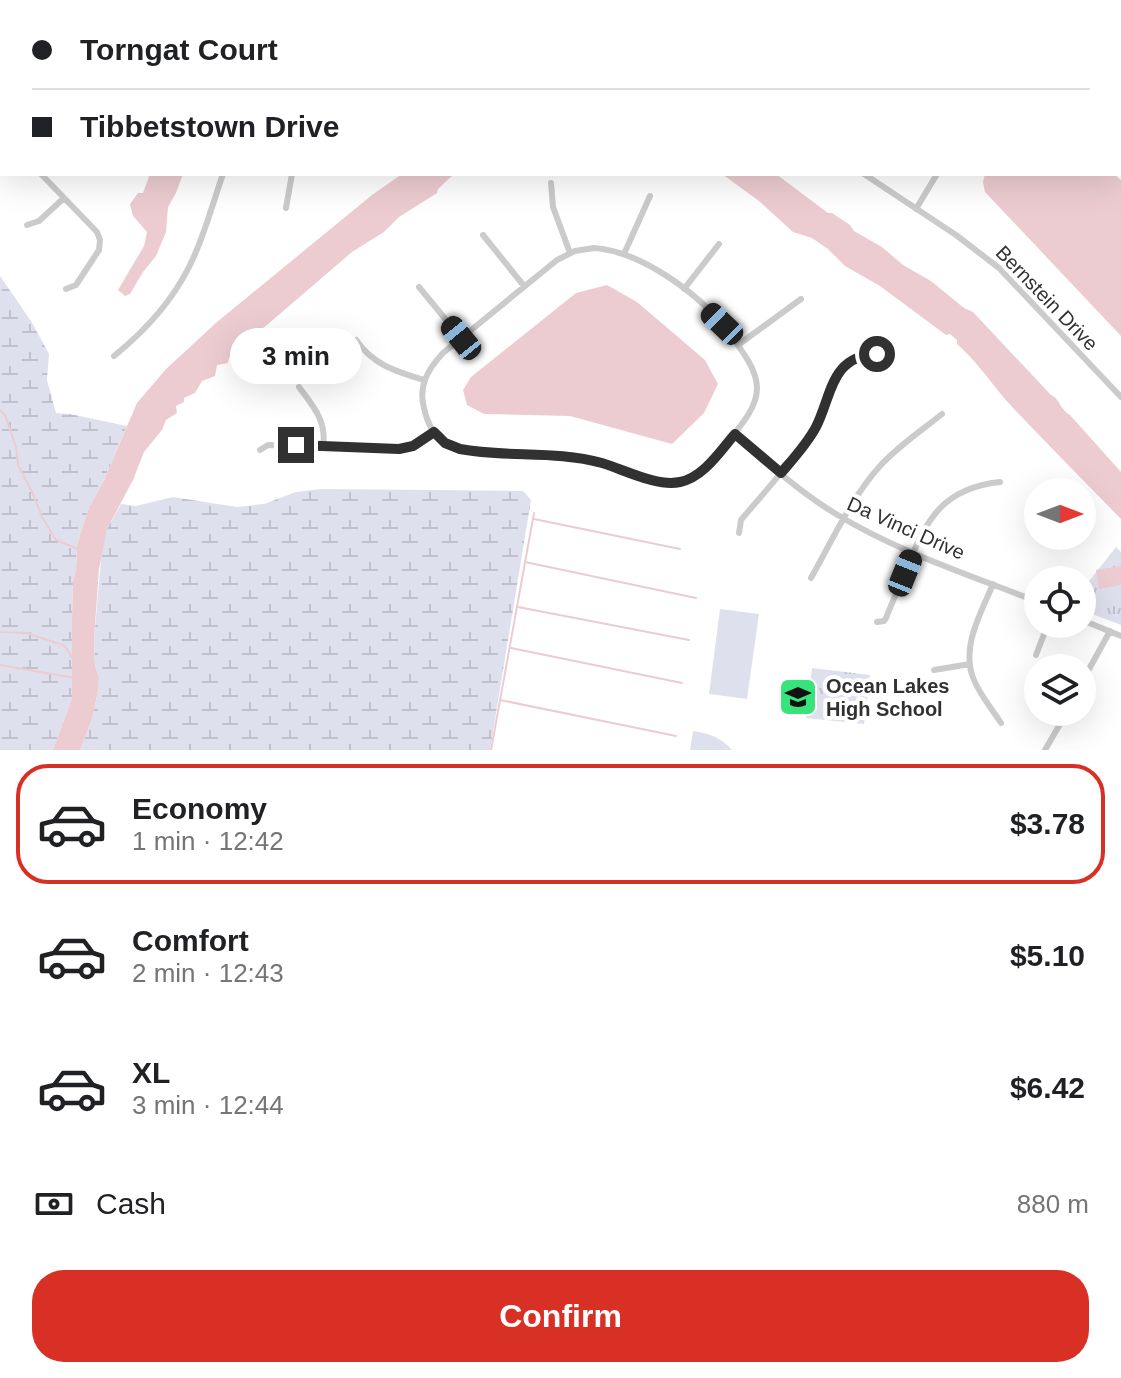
<!DOCTYPE html>
<meta charset="utf-8">
<style>
:root{--surface:#fff;--page:#f6f6f6;--text:#202124;--muted:#757577;--line:#e0e0e0;--accent:#d93025}
body{margin:0;font-family:Helvetica,sans-serif;background:var(--page);color:var(--text);height:100vh;display:flex;flex-direction:column;font-size:30px;white-space:nowrap}
*{box-sizing:border-box;margin:0}
p{font-size:26px;color:var(--muted)}
.icon{flex:none;width:44px;height:44px;fill:none;stroke:currentColor;stroke-width:2;stroke-linecap:round;stroke-linejoin:round}
.map{position:relative;height:750px;overflow:hidden}
.details{display:flex;flex-direction:column;background:var(--surface);flex:1}
.details>*{flex:none}
.guide{position:absolute;left:0px;top:0px;width:1122px;height:176px;box-shadow:0 8px 32px #0002;display:grid;align-content:center;height:176px;padding:0 32px;background:var(--surface)}
.needle{width:52px;rotate:90deg}
.fabs{position:absolute;left:1024px;top:478px;display:grid;gap:16px}
.fabs a{display:grid;place-items:center;width:72px;height:72px;border-radius:50%;background:var(--surface);box-shadow:0 8px 32px #0002;font-size:40px}
.end{position:absolute;width:36px;height:36px;margin:-18px;border:10px solid #313131;background:#fff;box-shadow:0 0 0 4px #fff}
.from{border-radius:50%}
.bubble{position:absolute;height:56px;border-radius:28px;background:var(--surface);box-shadow:0 8px 32px #0002;font-size:26px;font-weight:700;line-height:56px;text-align:center}
.car{position:absolute;width:24px;height:48px;margin:-24px -12px;border-radius:10px;box-shadow:0 0 6px 2px #0007;background:linear-gradient(#222 24%,#8ab4d8 0 40%,#222 0 76%,#8ab4d8 0 86%,#222 0)}
.guide b{display:flex;align-items:center;gap:28px;height:76px;font-size:30px}
.guide b+b{border-top:2px solid var(--line)}
.guide i{width:20px;height:20px;background:var(--text)}
ul{padding:14px 0 0;list-style:none}
li{display:flex;align-items:center;gap:24px;height:120px;margin:0 16px 12px;padding:0 16px;border:4px solid transparent;border-radius:32px}
li div{flex:1}
li b{display:block;font-size:30px}
li em{font-style:normal;font-weight:700}
li.on{border-color:var(--accent)}
li>.icon{width:72px;height:72px;stroke-width:1.5}
.pay{display:flex;align-items:center;gap:20px;height:88px;padding:0 32px;font-size:30px}
.pay p{margin-inline-start:auto}
.primary-button{display:flex;gap:16px;margin-top:auto;padding:16px 32px}
.primary-button a{flex:1;height:92px;border-radius:32px;background:var(--accent);color:#fff;font-size:32px;font-weight:700;line-height:92px;text-align:center}
.map>svg:first-child{display:block}
.grass{fill:#dfe0ed}
.wetland{fill:url(#wetland-marsh)}
.park{fill:url(#park-tufts)}
.water{fill:#ecccd1}
.lines{fill:none;stroke-linecap:round;stroke-linejoin:round}
.stream{stroke:#ecccd1;stroke-width:2}
.canal{stroke:#ecccd1;stroke-width:6}
.minor{stroke:#cbcbcb;stroke-width:6}
.tertiary{stroke:#cbcbcb;stroke-width:7}
.route{stroke:#313131;stroke-width:10}
.labels{text-anchor:middle;dominant-baseline:central;stroke-width:8;stroke-linejoin:round;paint-order:stroke}
.street-label{font-size:20px;fill:#313131;stroke:#fff}
.poi-label{font-size:20px;font-weight:bold;fill:#313131;stroke:#fff;text-anchor:start}
</style>
<div class="map">
<svg width="1121" height="750" viewBox="0 0 1121 750">
<defs>
<pattern id="wetland-marsh" width="20" height="14" patternUnits="userSpaceOnUse" patternTransform="scale(2)"><rect width="20" height="14" fill="#dfe0ed"/><path d="M1 5h8M5 5V1M11 12h8M15 12V8" fill="none" stroke="#c0c1cc"/></pattern>
<pattern id="park-tufts" width="24" height="20" patternUnits="userSpaceOnUse" patternTransform="scale(2)"><rect width="24" height="20" fill="#dfe0ed"/><path d="M3 7l-1-3M5 7V3M7 7l1-3M15 17l-1-3M17 17v-4M19 17l1-3" fill="none" stroke="#c0c1cc"/></pattern>
</defs>
<rect width="100%" height="100%" fill="#fff"/>
<path class="grass" d="M720,609L759,614L747,699L709,694Z
M693,731C710,733 721,738 732,750H690Z"/>
<path class="wetland" d="M0,276L31,321L49,354L47,380L56,413L70,414L127,426L104,480L88,510L77,545L76,569L73,581L72,617V698L53,750H0Z
M321,489L523,491L531,500L490,750H80L92,719L98,691L99,677L95,665L94,640L102,548L107,529L121,504L136,506L173,497L237,507L264,504L296,492Z"/>
<path class="park" d="M1116,547L1121,552V625L1082,610V590Z
M812,668L870,675L864,724L806,718Z"/>
<path class="water" d="M150,174H183L176,193L168,207L166,232L156,256L143,272L130,294L125,296L118,290L144,246L147,232L133,216L130,204L138,193H143Z
M402,174H454L438,189L437,193L399,217L384,232L352,252L267,325L241,344L229,358L228,363L217,365L215,376L202,381L195,393L184,398V402L176,406L177,413L166,420L162,430L144,452L133,480L107,529L99,569L94,640L95,665L99,677L98,691L92,719L80,750H53L72,698V617L73,581L76,569L77,545L88,510L104,480L137,403L166,369L217,322L372,195Z
M722,174H776L828,213H832L850,225L854,231L882,247L903,265L931,281L964,308L973,312L1051,395C1060,399 1060,410 1070,415L1121,472V519C1085,482 1049,446 1014,409C994,388 979,363 957,344V340L950,334L946,335L880,286L845,266L828,249L812,238L793,232L759,201Z
M985,174H1114L1121,180V336L985,192L983,182Z
M607,285L637,302L705,360L718,384L704,413L672,444L570,416L484,414L467,405L463,390L471,377L576,293Z
M1121,566V585L1099,589L1096,570Z"/>
<g class="lines">
<path class="stream" d="M0,410L5,415L16,447L18,465L33,494L42,517L56,540L80,550
M534,519L680,549
M525,562L696,598
M518,607L689,640
M0,632L27,633L65,646L74,661
M511,648L682,683
M0,665L75,678
M500,700L676,736
M491,750L534,513"/>
<path class="canal" d="M340,2L341,0"/>
<path class="minor" d="M166,0L168,2
M497,0L498,2
M887,0L890,2
M975,0L976,2
M143,2L145,0
M286,2L287,0
M400,2L401,0
M586,2V0
M1034,2L1036,0
M0,3L4,0
M1120,30H1121
M1120,97L1121,96
M1120,122L1121,124
M41,174L97,232L100,240L99,250L76,285L66,289
M864,174L956,235L999,268L1121,397
M551,183L553,207L570,253
M286,208L292,174
M916,209L937,174
M27,225L39,221L64,198
M483,235L524,286
M594,248C640,251 697,292 725,328C767,382 769,395 723,447C712,461 700,476 682,482C661,488 603,462 577,458C544,452 470,459 445,443C433,435 427,422 424,408C418,386 428,369 443,353L557,260L575,251Z
M624,254L650,196
M419,287L461,338
M684,289L719,244
M356,340C373,365 397,372 424,380
M738,345L801,299
M114,356C145,331 171,303 189,267C204,238 212,205 223,174
M299,387C313,406 327,421 323,446
M735,434C767,462 799,492 836,514C898,552 970,575 1038,602
M260,450L268,445L399,449L413,446L434,432
M739,533L741,520C757,501 774,482 789,463C797,453 806,444 813,433C824,414 825,388 841,371C853,358 867,352 885,355
M811,578C832,541 851,498 880,466C898,446 921,431 942,414
M993,584C981,613 960,648 974,680C980,695 992,709 1001,723
M1082,620L1121,636
M877,622L884,621L886,618C893,600 901,583 908,565C927,518 944,488 1000,482
M1036,655L1048,624
M934,670L970,664
M1082,682L1110,631
M1045,750L1067,712"/>
<path class="tertiary" d="M814,2L816,0
M0,57L2,59"/>
</g>
<g class="lines">
<path class="route" d="M296,445L399,449L413,446L434,432L445,443L460,449C507,458 555,450 602,463C625,470 657,487 680,482C704,477 720,451 735,434L781,473C793,459 807,444 816,427C832,396 830,356 877,354"/>
</g>
<defs>
<g id="school-square" transform="scale(2)"><rect x="-9" y="-9" width="18" height="18" rx="4" fill="#38e37b" stroke="#fff"/><path d="M0-5L7-2L0 1L-7-2ZM-4 1L0 2.5L4 1V4Q0 6-4 4Z" fill="#111"/></g>
</defs>
<g fill-rule="evenodd">
<use href="#school-square" x="798" y="697"/>
</g>
<g class="labels">
<g class="street-label">
<text transform="translate(1047 298) rotate(46)">Bernstein Drive</text>
<text transform="translate(906 528) rotate(24)">Da Vinci Drive</text>
</g>
<g class="poi-label">
<text x="826" y="686">Ocean Lakes<tspan x="826" dy="23">High School</tspan></text>
</g>
</g>
</svg>
<div class="fabs">
<a><svg class="needle" viewBox="-14 -14 28 28"><path d="M0-13l5 13h-10z" fill="#e53935"/><path d="M0 13l5-13h-10z" fill="#757577"/></svg></a>
<a><svg class="icon" aria-label="locate" viewBox="0 0 24 24"><circle cx="12" cy="12" r="6"/><path d="M12 2v4M12 18v4M2 12h4M18 12h4"/></svg></a>
<a><svg class="icon" aria-label="layers" viewBox="0 0 24 24"><path d="M12 4l9 5-9 5-9-5zM3 14l9 5 9-5"/></svg></a>
</div>
<i class="end from" style="left:877px;top:354px"></i>
<i class="end" style="left:296px;top:445px"></i>
<div class="bubble" style="left:230px;top:328px;width:132px">3 min</div>
<i class="car" style="left:722px;top:324px;rotate:314deg"></i>
<i class="car" style="left:461px;top:338px;rotate:321deg"></i>
<i class="car" style="left:905px;top:573px;rotate:22deg"></i>
<div class="guide">
<b><i class="from"></i>Torngat Court</b>
<b><i></i>Tibbetstown Drive</b>
</div>
</div>
<section class="details">
<ul>
<li class="on"><svg class="icon" aria-label="car" viewBox="0 0 24 24"><path d="M5 17H2v-5l4-1 3-4h7l3 4 3 1v5h-3M9 17h6M6 11h13"/><circle cx="7" cy="17" r="2"/><circle cx="17" cy="17" r="2"/></svg><div><b>Economy</b><p>1 min · 12:42</p></div><em>$3.78</em></li>
<li><svg class="icon" aria-label="car" viewBox="0 0 24 24"><path d="M5 17H2v-5l4-1 3-4h7l3 4 3 1v5h-3M9 17h6M6 11h13"/><circle cx="7" cy="17" r="2"/><circle cx="17" cy="17" r="2"/></svg><div><b>Comfort</b><p>2 min · 12:43</p></div><em>$5.10</em></li>
<li><svg class="icon" aria-label="car" viewBox="0 0 24 24"><path d="M5 17H2v-5l4-1 3-4h7l3 4 3 1v5h-3M9 17h6M6 11h13"/><circle cx="7" cy="17" r="2"/><circle cx="17" cy="17" r="2"/></svg><div><b>XL</b><p>3 min · 12:44</p></div><em>$6.42</em></li>
</ul>
<div class="pay"><svg class="icon" aria-label="cash" viewBox="0 0 24 24"><path d="M3 7h18v10H3z"/><circle cx="12" cy="12" r="2"/></svg>Cash<p>880 m</p></div>
<div class="primary-button"><a>Confirm</a></div>
</section>
